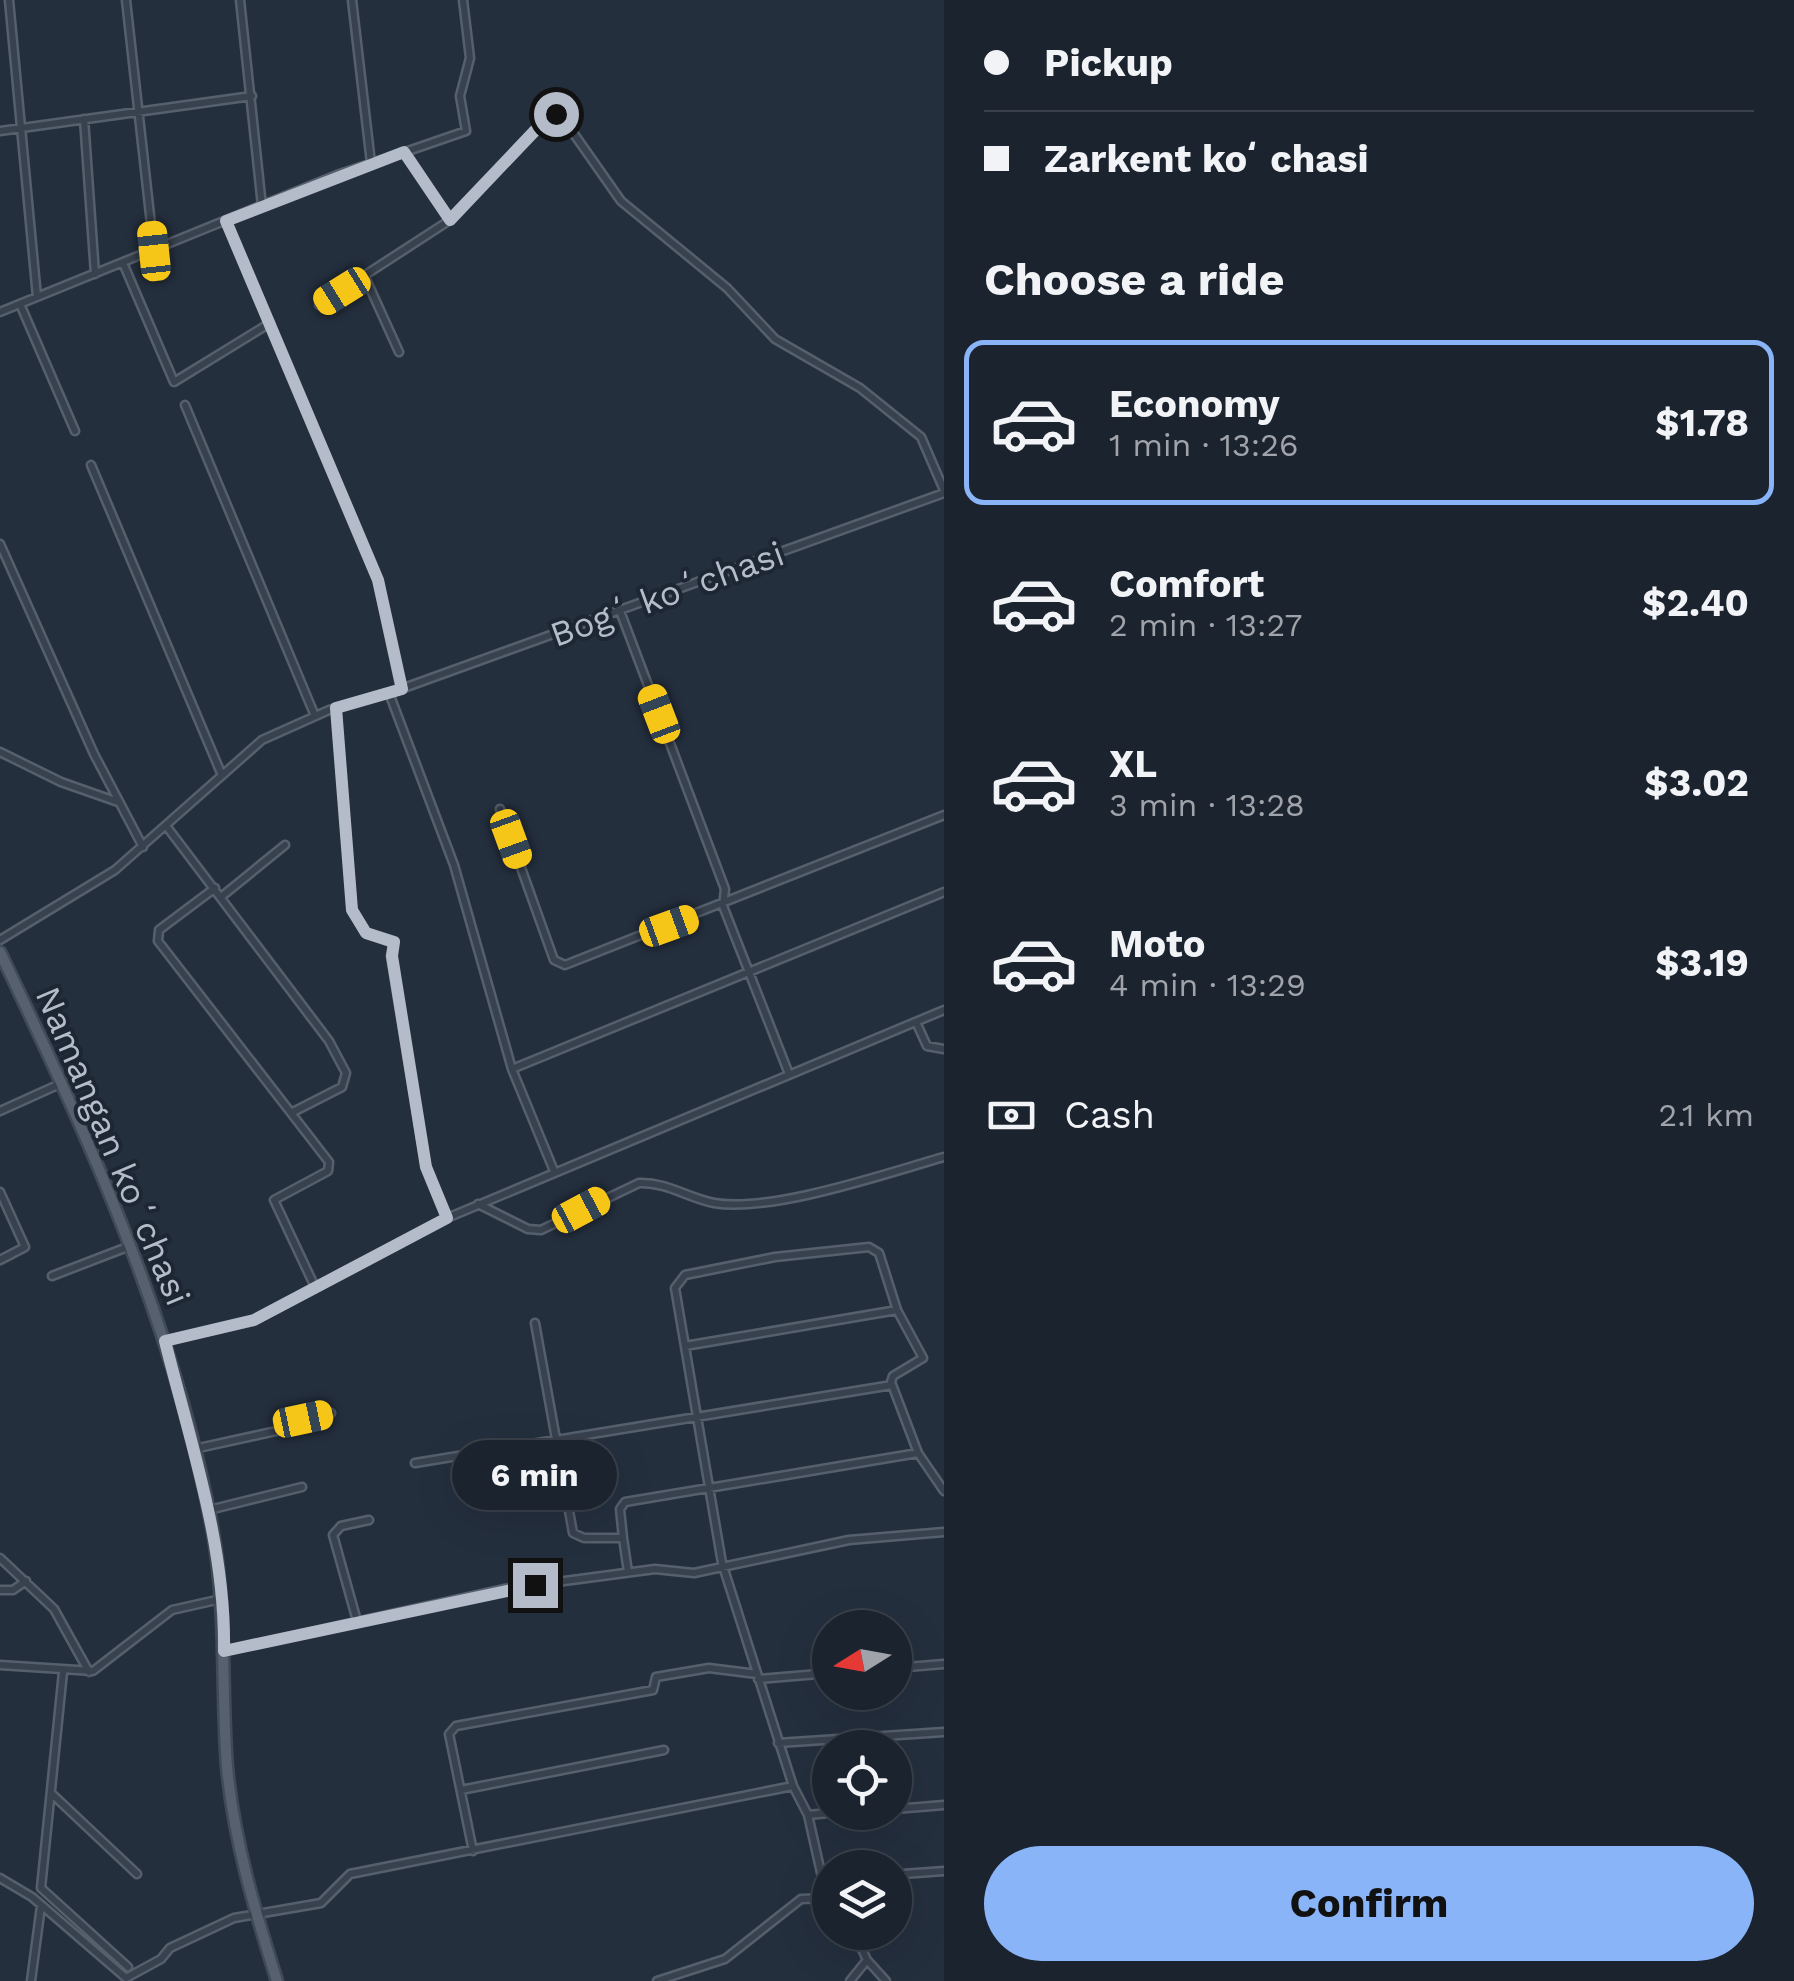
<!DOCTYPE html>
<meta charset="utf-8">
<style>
:root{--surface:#1b232e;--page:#282f3a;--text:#f1f3f6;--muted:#a0a4aa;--line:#39404a;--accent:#8ab4f8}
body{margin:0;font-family:"Work Sans",sans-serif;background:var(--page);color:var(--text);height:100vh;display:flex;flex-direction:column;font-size:38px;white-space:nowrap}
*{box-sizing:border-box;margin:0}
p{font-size:32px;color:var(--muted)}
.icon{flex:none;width:55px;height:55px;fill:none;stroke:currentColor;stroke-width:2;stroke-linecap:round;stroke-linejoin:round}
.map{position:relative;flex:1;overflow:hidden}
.panel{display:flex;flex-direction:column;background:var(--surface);width:850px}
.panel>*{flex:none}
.guide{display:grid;align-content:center;height:220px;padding:0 40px;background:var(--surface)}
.needle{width:65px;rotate:259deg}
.tools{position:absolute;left:812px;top:1610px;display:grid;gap:20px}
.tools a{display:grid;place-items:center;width:100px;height:100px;border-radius:50%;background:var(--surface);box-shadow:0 10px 40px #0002,0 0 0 2px var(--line);font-size:50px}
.end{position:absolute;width:45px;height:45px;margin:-22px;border:12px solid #b4bcc9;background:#111;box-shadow:0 0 0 5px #111}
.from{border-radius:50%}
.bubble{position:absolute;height:70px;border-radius:35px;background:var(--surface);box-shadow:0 10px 40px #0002,0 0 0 2px var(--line);font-size:32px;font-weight:700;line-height:70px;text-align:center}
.car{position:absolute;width:30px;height:60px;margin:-30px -15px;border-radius:12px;box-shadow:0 0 8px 2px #0007;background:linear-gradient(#f5c518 24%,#345 0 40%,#f5c518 0 76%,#345 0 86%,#f5c518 0)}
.guide b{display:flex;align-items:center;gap:35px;height:95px;font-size:38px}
.guide b+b{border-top:2px solid var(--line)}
.guide i{width:25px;height:25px;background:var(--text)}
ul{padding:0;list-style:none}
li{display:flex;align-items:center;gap:30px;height:165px;margin:0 20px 15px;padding:0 20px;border:5px solid transparent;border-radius:20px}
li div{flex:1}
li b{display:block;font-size:38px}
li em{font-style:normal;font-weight:700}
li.on{border-color:var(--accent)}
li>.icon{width:90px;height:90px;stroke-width:1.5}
h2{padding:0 40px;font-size:45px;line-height:120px}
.pay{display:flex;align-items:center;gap:25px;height:110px;padding:0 40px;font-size:38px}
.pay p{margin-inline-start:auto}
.action{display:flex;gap:20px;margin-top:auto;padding:20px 40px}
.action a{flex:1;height:115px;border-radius:60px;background:var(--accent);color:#111;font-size:40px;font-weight:700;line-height:115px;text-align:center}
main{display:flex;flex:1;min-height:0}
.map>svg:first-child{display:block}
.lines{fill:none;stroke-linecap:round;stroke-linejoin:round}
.minor-casing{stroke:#565f6c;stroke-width:11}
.primary-casing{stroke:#414a57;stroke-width:15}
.minor{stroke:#38414e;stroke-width:6}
.primary{stroke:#56606e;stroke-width:10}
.route{stroke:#b4bcc9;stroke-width:12}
.labels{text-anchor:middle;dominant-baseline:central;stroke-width:8;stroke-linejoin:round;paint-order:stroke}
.street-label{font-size:35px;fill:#b4bcc9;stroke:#1d2633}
</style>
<main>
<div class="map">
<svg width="944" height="1981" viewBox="0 0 944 1981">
<rect width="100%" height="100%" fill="#242f3e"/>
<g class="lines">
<g class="minor-casing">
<path id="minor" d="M9,0L37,297
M126,0L154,251
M240,0L262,206
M352,0L371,163
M84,119L95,274
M0,131L252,96
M405,152L466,131L460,96L470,58L463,0
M226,221L378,580L401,689
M123,263L174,382L270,323
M365,277L399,352
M20,304L75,431
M319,305L450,220
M0,312L337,175L405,152L450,220L546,119L560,114L621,201L727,288L775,339L860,388L921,437L944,490
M185,405L315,716
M91,465L221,773
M0,544L94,754L143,847
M620,611L725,889L723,906L789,1074
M389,693L454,865L512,1069L554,1171
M336,708L352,910L366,933L394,943L391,956L426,1167L447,1218
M0,752L61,782L118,802
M500,809L554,960L565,965L944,815
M167,827L329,1041L346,1073L342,1087L291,1113
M215,888L159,930L158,941L329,1162L328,1171L274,1200L315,1287
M221,897L285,845
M0,940L115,870L262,740L329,710L401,689L944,493
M916,1022L927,1046L944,1049
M512,1069L944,892
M0,1111L62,1083
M0,1192L25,1247L0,1260
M478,1204L528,1229L541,1230L639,1183C667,1182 688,1198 714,1203C772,1213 887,1173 944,1157
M52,1276L130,1246
M897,1310L923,1358L893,1376L891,1382L918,1453
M535,1323L573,1533L584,1538H623L628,1572
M165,1341L253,1321L447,1218L944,1010
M685,1346L897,1310L879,1253L869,1247L775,1257L685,1275L675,1288L722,1563L793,1786L808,1815L826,1895
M194,1449L281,1430L303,1419L331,1413
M415,1463L892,1385
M209,1510L302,1487
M623,1538L620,1509L625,1502L918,1453L944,1491
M0,1558L54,1609L89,1672
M0,1590H13L26,1581
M357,1621L333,1535L341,1526L369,1520
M225,1651L504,1589L655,1569L694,1573L849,1540L944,1532
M0,1665L93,1671L172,1610L221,1599
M895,1668L944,1664
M63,1672L41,1888L128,1967
M758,1679L830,1673
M778,1743L944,1732
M461,1790L664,1750
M51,1793L137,1874
M895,1809L944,1805
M808,1815L839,1812
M473,1851L449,1734L456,1726L653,1690L656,1677L709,1668L757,1674
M903,1874L944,1871
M0,1878L32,1897L126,1978L161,1959L170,1948L234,1918L321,1903L350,1874L793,1786
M854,1932L867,1960L886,1981
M31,1981L41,1906
M657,1981L725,1959L801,1899L830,1898
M850,1981L867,1960"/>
</g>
<g class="primary-casing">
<path id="primary" d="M0,952C89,1139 176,1327 213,1533C227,1612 221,1689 227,1767C234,1841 255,1911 277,1981"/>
</g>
<use href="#minor" class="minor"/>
<use href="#primary" class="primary"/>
</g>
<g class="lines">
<path class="route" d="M535,1585L224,1651C226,1546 190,1442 165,1341L254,1320L447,1218L426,1167L392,956L394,942L366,933L352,910L336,708L402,689L378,580L226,221L404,152L450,220L546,119L556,114"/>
</g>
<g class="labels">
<g class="street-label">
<text transform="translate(667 594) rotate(-20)">Bogʻ koʻchasi</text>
<text transform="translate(113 1146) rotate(67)">Namangan koʻchasi</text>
</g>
</g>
</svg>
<div class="tools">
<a><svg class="needle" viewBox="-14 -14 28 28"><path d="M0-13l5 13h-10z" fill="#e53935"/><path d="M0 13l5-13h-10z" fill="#a0a4aa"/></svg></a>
<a><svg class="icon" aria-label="locate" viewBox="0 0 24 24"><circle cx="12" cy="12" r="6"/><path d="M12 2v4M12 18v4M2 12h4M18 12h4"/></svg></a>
<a><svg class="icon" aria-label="layers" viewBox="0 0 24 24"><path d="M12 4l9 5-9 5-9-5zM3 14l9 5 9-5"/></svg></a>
</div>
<i class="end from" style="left:556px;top:114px"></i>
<i class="end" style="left:535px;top:1585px"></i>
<div class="bubble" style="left:452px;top:1440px;width:165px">6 min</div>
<i class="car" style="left:154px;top:251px;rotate:354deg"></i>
<i class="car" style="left:342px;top:291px;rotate:238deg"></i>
<i class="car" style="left:659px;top:714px;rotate:339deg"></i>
<i class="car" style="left:511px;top:839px;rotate:160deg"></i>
<i class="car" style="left:669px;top:926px;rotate:70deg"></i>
<i class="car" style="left:581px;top:1210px;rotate:62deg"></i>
<i class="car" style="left:303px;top:1419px;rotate:78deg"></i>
</div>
<section class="panel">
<div class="guide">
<b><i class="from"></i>Pickup</b>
<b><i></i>Zarkent koʻchasi</b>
</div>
<h2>Choose a ride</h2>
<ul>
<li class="on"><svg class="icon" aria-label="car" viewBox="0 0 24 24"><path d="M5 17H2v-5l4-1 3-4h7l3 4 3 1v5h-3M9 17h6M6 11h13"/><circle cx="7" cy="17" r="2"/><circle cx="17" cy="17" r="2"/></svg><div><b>Economy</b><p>1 min · 13:26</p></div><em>$1.78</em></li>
<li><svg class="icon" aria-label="car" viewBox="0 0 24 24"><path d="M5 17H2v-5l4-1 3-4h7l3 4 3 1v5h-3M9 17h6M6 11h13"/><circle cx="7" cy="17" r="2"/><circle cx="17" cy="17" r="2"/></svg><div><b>Comfort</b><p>2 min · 13:27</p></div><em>$2.40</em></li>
<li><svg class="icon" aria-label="car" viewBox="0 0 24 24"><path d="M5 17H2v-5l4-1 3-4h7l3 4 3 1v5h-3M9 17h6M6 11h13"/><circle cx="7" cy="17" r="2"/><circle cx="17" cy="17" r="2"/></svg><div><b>XL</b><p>3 min · 13:28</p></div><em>$3.02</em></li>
<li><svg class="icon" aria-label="car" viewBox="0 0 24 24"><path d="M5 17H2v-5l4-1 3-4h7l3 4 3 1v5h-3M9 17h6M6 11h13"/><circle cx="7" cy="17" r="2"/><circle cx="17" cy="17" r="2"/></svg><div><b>Moto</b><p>4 min · 13:29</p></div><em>$3.19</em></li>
</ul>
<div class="pay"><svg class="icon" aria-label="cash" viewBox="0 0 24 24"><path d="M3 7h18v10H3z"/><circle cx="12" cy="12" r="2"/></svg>Cash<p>2.1 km</p></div>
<div class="action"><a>Confirm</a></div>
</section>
</main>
